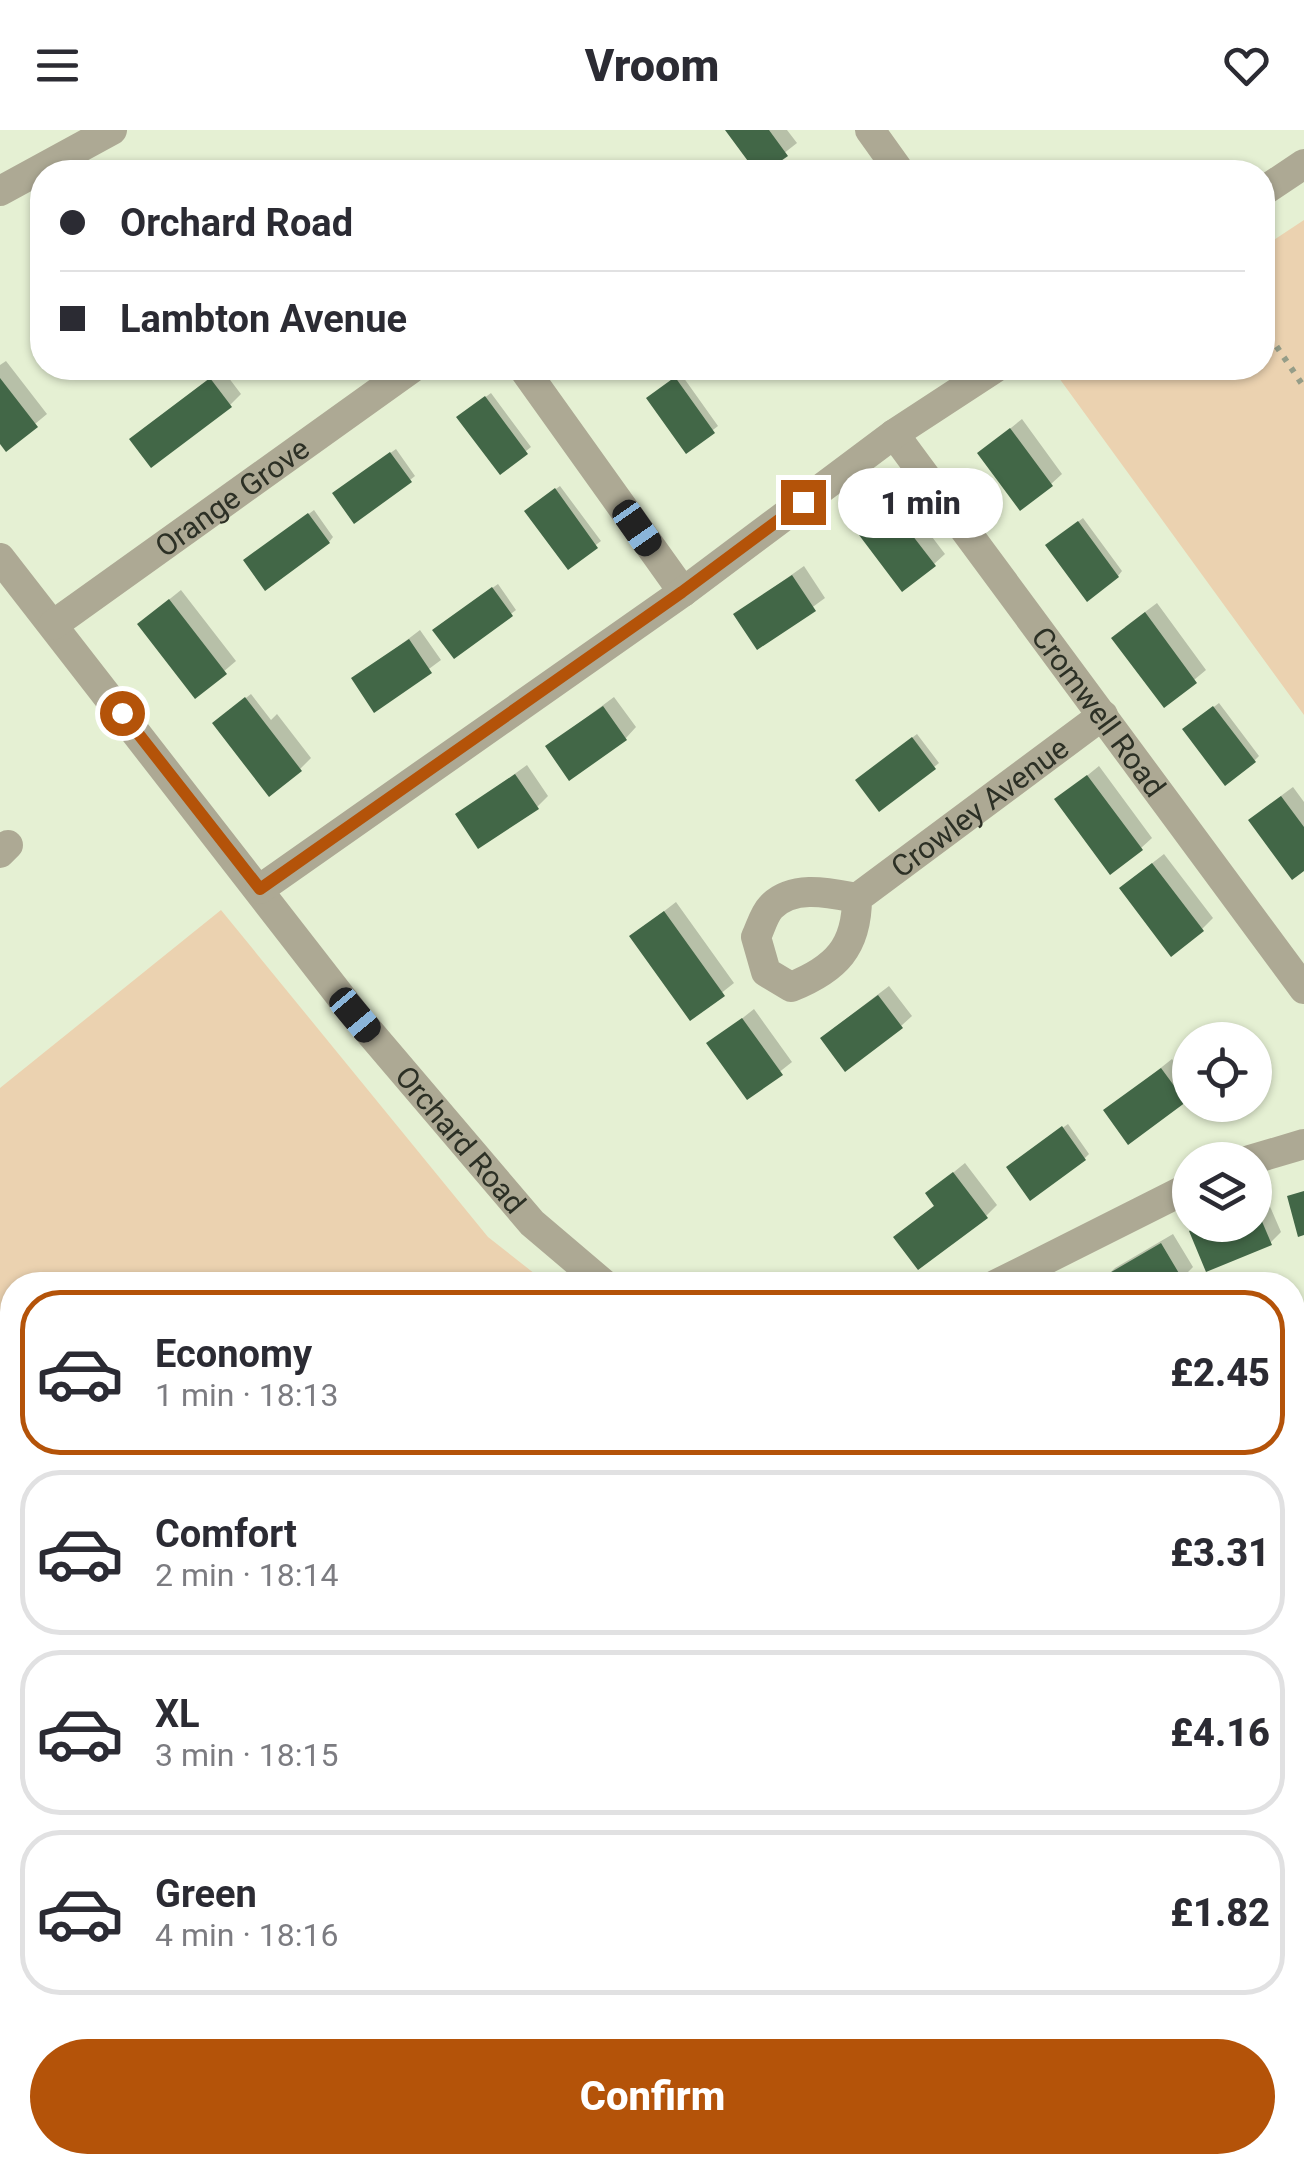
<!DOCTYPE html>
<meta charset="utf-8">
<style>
:root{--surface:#fff;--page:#f2f2f3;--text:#2b2b33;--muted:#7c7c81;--line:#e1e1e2;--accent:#b45309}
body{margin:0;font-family:Roboto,sans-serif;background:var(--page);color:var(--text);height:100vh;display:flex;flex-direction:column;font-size:38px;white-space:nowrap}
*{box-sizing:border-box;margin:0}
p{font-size:32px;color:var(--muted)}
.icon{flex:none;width:55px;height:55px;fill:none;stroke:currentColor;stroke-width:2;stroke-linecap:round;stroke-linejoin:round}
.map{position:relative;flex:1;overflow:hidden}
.drawer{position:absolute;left:0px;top:1142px;width:1305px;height:902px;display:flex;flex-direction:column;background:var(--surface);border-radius:40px 40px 0 0;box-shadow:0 2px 8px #0004}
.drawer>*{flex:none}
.hud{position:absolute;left:30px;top:30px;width:1245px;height:220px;border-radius:40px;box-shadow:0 2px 8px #0004;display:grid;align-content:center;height:220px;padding:0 30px;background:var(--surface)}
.fabs{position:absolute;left:1172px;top:892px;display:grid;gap:20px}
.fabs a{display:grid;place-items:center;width:100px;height:100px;border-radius:50%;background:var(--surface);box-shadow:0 2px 8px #0004;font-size:50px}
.end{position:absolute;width:45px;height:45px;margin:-22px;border:12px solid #b45309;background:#fff;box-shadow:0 0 0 5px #fff}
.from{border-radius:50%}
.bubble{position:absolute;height:70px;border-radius:35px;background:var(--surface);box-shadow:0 2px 8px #0004;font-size:32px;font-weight:800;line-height:70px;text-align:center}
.car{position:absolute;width:30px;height:60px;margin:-30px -15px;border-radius:12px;box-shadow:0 0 8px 2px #0007;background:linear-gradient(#222 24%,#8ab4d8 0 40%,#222 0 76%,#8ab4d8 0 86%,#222 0)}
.hud b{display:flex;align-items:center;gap:35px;height:95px;font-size:38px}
.hud b+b{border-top:2px solid var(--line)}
.hud i{width:25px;height:25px;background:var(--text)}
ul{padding:18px 0 0;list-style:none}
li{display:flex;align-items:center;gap:30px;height:165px;margin:0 20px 15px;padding:0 10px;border:5px solid var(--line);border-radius:40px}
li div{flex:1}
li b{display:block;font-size:38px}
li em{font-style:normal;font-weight:800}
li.current{border-color:var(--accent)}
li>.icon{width:90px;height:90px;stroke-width:1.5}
.button{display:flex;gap:20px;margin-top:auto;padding:20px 30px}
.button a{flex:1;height:115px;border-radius:60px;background:var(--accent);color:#fff;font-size:40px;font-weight:800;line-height:115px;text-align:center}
header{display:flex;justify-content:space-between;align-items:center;height:130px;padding:0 30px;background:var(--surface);font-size:45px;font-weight:800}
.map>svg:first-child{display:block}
.green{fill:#ebd2b0}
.shadow{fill:#0003}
.building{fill:#426747}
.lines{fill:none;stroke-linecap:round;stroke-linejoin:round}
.path{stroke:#959d88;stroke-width:6;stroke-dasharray:5 8;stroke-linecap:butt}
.lane{stroke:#ada994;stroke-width:20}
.street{stroke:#ada994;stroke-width:30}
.route{stroke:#b45309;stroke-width:12}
.labels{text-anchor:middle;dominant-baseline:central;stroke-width:10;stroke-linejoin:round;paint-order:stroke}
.street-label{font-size:30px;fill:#2c3025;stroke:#f3fee0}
</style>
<header><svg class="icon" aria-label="menu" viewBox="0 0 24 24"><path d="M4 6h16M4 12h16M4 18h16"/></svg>Vroom<svg class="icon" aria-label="heart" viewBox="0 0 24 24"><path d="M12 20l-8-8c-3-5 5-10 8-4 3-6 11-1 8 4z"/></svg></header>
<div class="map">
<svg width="1304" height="2044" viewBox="0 0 1304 2044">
<rect width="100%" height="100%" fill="#e5f0d3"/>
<path class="green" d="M1304,90V585L1059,248L1076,238H1262L1263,117Z
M221,780L488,1107L549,1155H12V1246L0,1229V958Z
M12,1470V1607L0,1608V1479Z"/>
<path class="shadow" d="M728,0H787L797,13L760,42Z
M6,231L47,284L6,318L0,310V235Z
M222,239L241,264L230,275L143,299Z
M681,244L718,296L687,320L654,264Z
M491,263L531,317L500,342L464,283Z
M1022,289L1062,344L1051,354L980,323Z
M396,319L415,346L410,350L340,359Z
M560,356L601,411L568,436L532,376Z
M904,370L945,424L934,434L873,394Z
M314,380L333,407L329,412L246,431Z
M1083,388L1122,441L1118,446L1053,411Z
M804,436L825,468L758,517L736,484Z
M498,454L516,480L454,526L440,495Z
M181,460L236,531L196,565L151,484Z
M1157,473L1206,540L1165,574L1125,497Z
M420,500L441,530L375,579L386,526Z
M251,564L271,590L277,584L311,628L300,639L220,588Z
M614,567L636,597L626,608L548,616Z
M1219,573L1259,626L1254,631L1190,595Z
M917,604L939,633L934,637L863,645Z
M527,635L548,666L537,677L458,685Z
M1099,636L1152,708L1141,718L1057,670Z
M1293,657L1304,672V738L1262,680Z
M1164,724L1213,788L1202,799L1133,748Z
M676,772L734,853L691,887L632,806Z
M889,856L912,886L901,896L834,898Z
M754,879L792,932L748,967L710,914Z
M1172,929L1190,953V964L1184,970L1106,981Z
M1068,994L1089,1024L1085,1028L1009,1037Z
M965,1033L997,1075L986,1086L896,1107L936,1074L928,1063Z
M1265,1065L1281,1102L1270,1113L1192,1102L1199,1095H1255V1069Z
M1173,1104L1193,1137L1182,1148L1170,1155H1108L1104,1149L1115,1138Z
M1292,1558L1304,1571V1638L1292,1637Z
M12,1645V1692L0,1696V1649Z
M0,1762L12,1797V1906L0,1911Z
M1292,1790L1304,1802V1856L1292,1867Z
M1297,2010L1304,2017V2044H1262L1292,2032V2015Z
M745,2032H750L761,2044H733Z
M972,2032H1006L1016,2043L1026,2032H1071L1082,2044H960Z"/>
<path class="building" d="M725,0H769L788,26L765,42H756Z
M675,247L715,303L686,324L646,268Z
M0,248L38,297L6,322L0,314Z
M210,248L232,277L151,338L129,309Z
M485,266L528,324L500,345L456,287Z
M1010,298L1053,356L1020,381L977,323Z
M390,322L412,352L354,394L332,363Z
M555,358L598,418L568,440L524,381Z
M892,379L936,436L902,462L859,405Z
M308,383L330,413L265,461L243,430Z
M1078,391L1119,447L1087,472L1045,415Z
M792,445L816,481L757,520L733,484Z
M492,457L513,486L454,529L432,500Z
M169,469L227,544L195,569L137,494Z
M1145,482L1197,553L1164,578L1111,508Z
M409,509L432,543L374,583L351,548Z
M245,567L302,641L269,667L212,593Z
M603,576L627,610L569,651L545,616Z
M1213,576L1256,632L1225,656L1182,599Z
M912,607L936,639L879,682L855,650Z
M515,644L539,679L478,719L455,684Z
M1087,645L1143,720L1110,745L1054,669Z
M1281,666L1304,697V741L1292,750L1248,690Z
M1152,733L1204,801L1171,827L1119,758Z
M664,781L725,866L690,891L629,806Z
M878,865L903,898L845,942L820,908Z
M742,888L783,945L747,970L706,913Z
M1161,938L1186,972L1128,1015L1103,980Z
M1062,996L1086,1030L1030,1071L1006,1037Z
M953,1042L988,1088L918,1140L893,1107L934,1076L925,1063Z
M1304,1061V1105L1298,1107L1287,1066Z
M1255,1075L1272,1115L1206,1142L1189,1101L1204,1095H1255Z
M1161,1113L1183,1150L1175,1155H1105L1101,1148Z
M1304,1246V1293L1292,1298V1252Z
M1304,1404V1452L1292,1458V1410Z
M1292,1580L1304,1592V1641L1298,1646L1292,1640Z
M12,1650V1695L0,1699V1654Z
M0,1804L12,1838V1909L0,1913Z
M1292,1812L1304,1824V1860L1292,1871Z
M1292,2027L1304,2040V2044H1259L1271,2032H1292Z
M768,2032H793L781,2044Z
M968,2032H985L996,2044H957Z
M1023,2032H1063L1074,2044H1018L1014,2041Z"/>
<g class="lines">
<path class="path" d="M1262,195L1304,257"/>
<path class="lane" d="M0,1368L12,1384
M0,1402L12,1392"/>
<g class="street">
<path d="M870,0L900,42"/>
<path d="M0,61L112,0"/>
<path d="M1262,62L1304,34"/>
<path d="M523,238L683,462"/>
<path id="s1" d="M894,304L1304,859"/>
<path id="s2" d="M0,428L355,885L532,1093L605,1155"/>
<path id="s3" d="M53,495L412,238"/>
<path d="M0,723L8,715"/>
<path d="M260,759L683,462L894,304L995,238"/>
<path id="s4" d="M857,768C857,817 836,839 791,857L766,842L756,807C760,799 764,784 771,777C793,754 830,763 857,768L1103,585"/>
<path d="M1250,1030L1304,1014"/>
<path d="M995,1155L1190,1057"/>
<path d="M1292,1356L1304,1350"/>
<path d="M1292,1716L1304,1727"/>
<path d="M0,1950L12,1947"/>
<path d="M1144,2032L1154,2044"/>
<path d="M886,2044L898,2032"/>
</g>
</g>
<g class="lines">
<path class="route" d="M122,583L260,759L682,462L803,372"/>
</g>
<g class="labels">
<g class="street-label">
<text stroke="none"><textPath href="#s3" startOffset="220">Orange Grove</textPath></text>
<text stroke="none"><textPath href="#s1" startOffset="345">Cromwell Road</textPath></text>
<text stroke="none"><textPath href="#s4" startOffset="462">Crowley Avenue</textPath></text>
<text stroke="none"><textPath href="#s2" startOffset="742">Orchard Road</textPath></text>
</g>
</g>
</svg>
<div class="fabs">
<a><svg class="icon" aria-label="locate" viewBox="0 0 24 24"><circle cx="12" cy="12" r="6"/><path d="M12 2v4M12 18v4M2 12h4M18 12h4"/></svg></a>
<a><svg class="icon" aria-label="layers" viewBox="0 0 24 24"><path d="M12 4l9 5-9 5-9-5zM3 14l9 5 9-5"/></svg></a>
</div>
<i class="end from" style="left:122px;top:583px"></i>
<i class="end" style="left:803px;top:372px"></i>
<div class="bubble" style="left:838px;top:338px;width:165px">1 min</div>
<i class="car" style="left:637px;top:398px;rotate:145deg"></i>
<i class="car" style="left:355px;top:885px;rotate:140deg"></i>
<div class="hud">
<b><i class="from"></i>Orchard Road</b>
<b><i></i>Lambton Avenue</b>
</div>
<section class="drawer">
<ul>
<li class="current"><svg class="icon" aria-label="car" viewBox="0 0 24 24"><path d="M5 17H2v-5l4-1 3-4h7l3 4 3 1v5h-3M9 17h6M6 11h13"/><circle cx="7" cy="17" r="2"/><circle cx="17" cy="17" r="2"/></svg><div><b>Economy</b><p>1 min · 18:13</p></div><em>£2.45</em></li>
<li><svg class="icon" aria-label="car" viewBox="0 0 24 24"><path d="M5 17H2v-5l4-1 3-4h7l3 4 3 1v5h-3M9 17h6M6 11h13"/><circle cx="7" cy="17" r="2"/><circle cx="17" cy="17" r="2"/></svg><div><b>Comfort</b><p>2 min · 18:14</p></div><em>£3.31</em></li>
<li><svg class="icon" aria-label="car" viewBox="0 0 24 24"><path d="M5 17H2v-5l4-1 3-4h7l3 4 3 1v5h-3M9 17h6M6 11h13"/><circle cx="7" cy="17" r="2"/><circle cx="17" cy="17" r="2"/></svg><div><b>XL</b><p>3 min · 18:15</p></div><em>£4.16</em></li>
<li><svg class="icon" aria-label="car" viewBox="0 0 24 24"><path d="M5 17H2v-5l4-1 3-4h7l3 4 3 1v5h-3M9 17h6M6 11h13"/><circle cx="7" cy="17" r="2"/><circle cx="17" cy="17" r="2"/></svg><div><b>Green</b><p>4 min · 18:16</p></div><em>£1.82</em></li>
</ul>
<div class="button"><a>Confirm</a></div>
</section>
</div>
